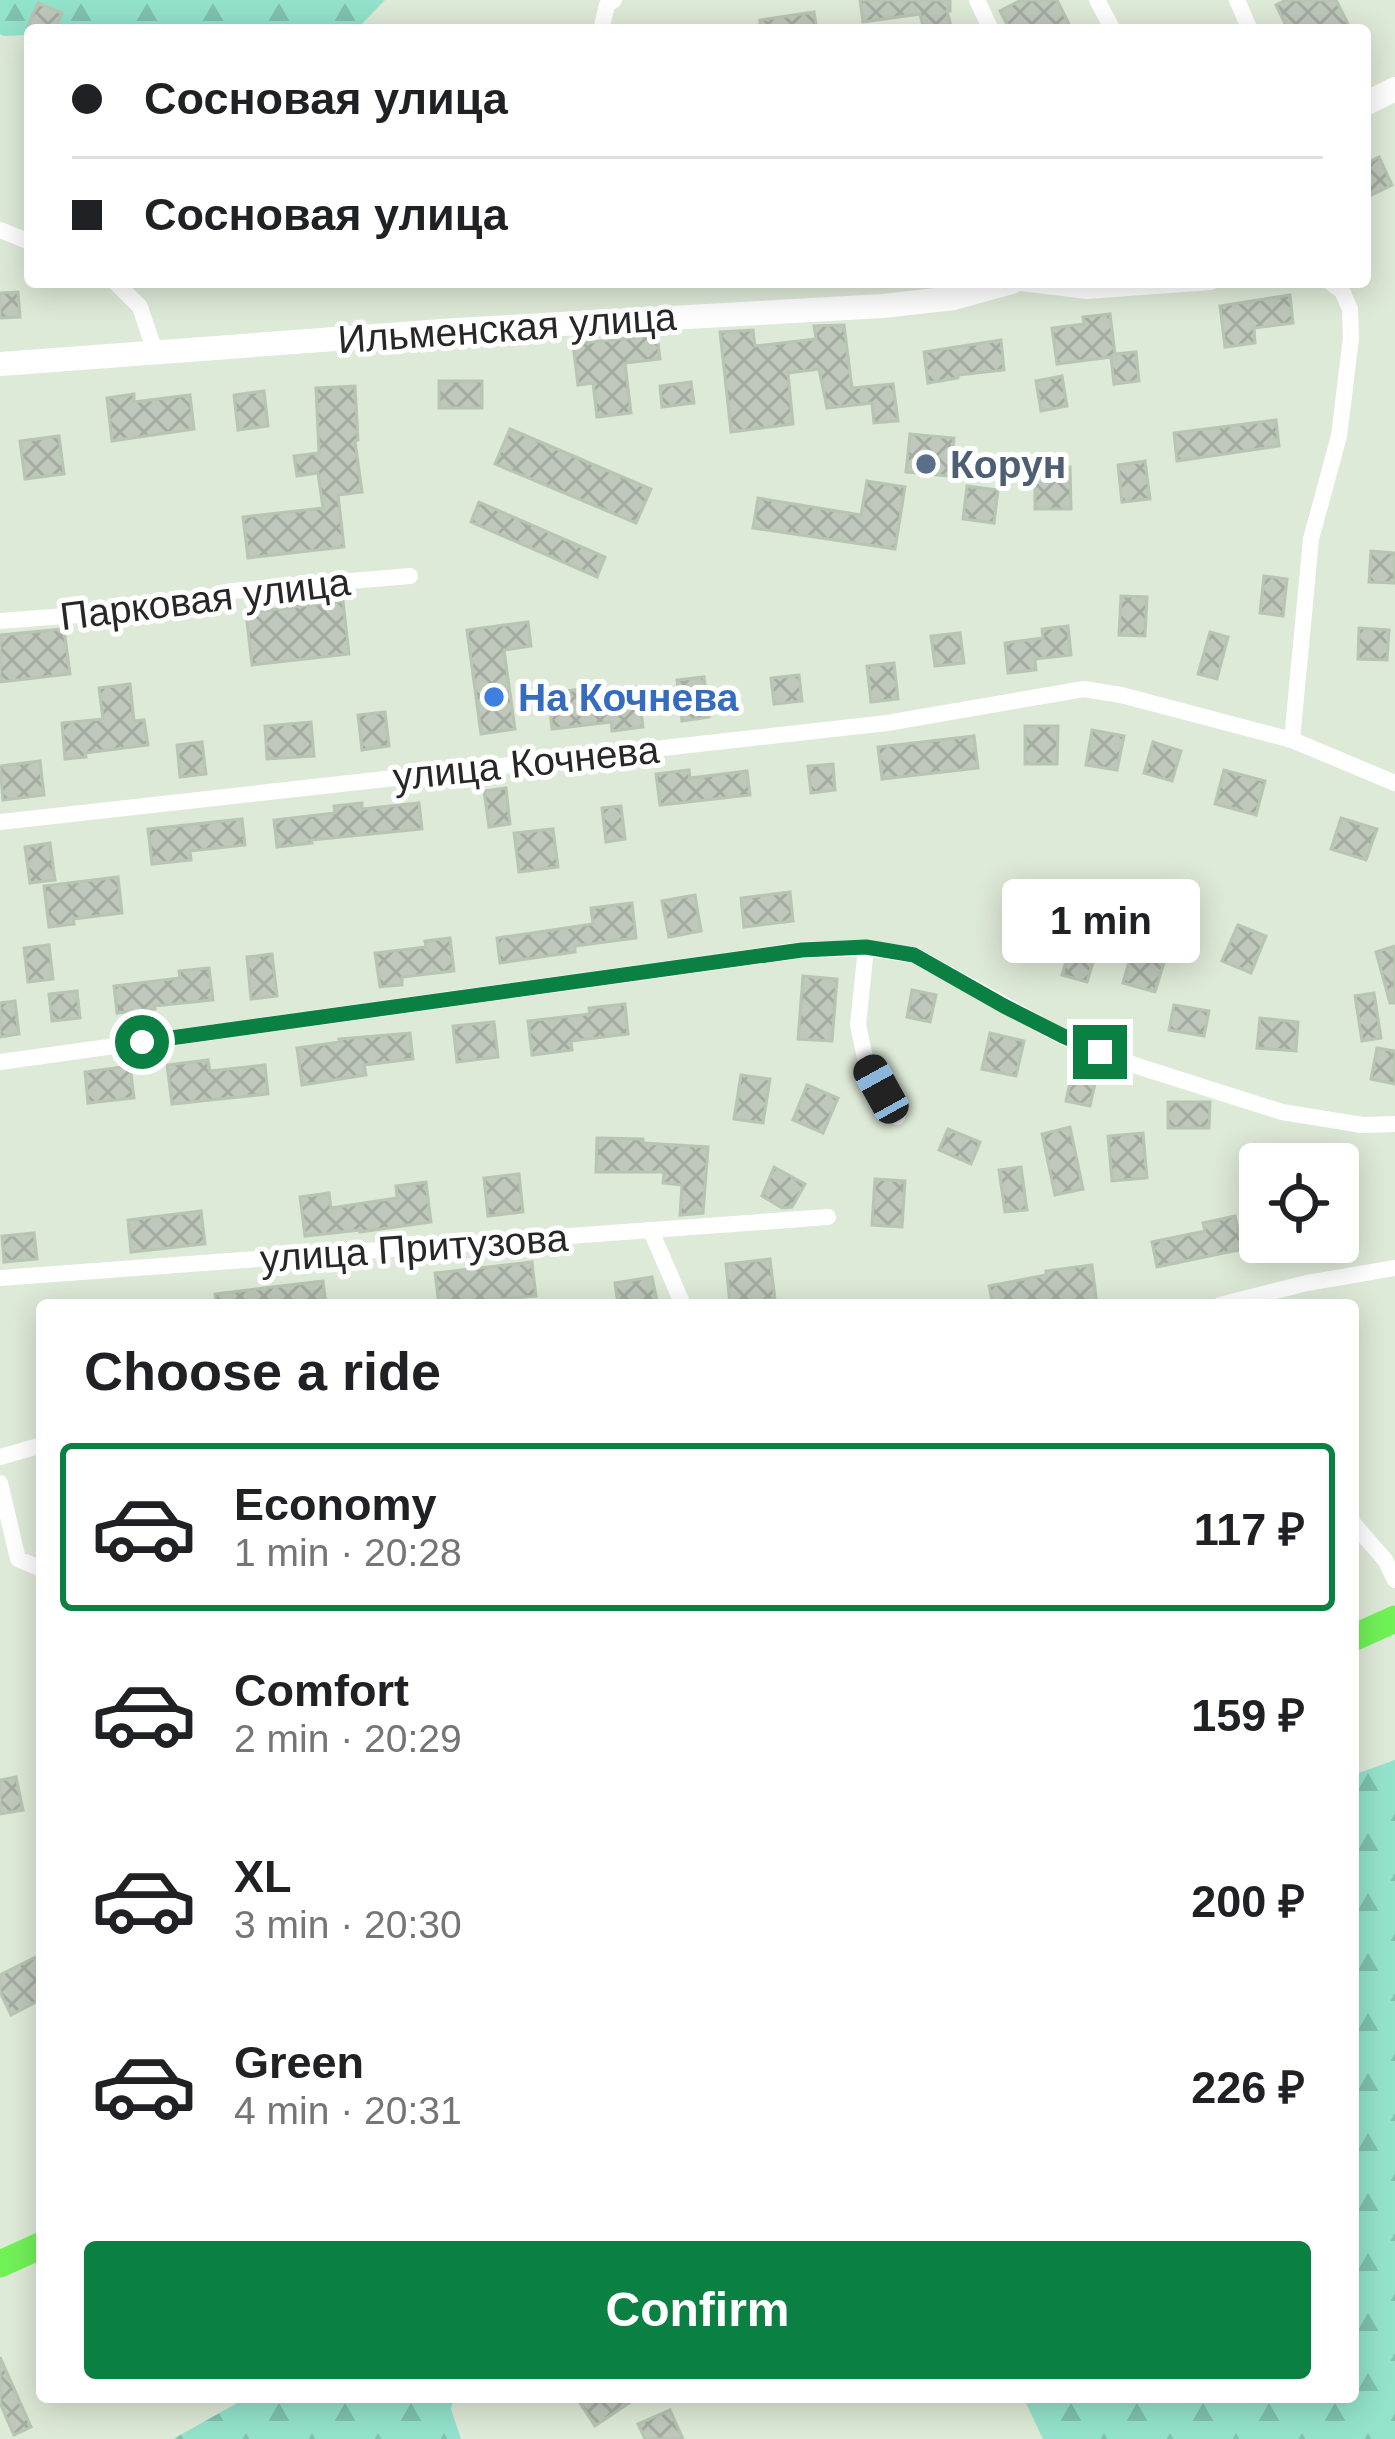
<!DOCTYPE html>
<meta charset="utf-8">
<style>
:root{--surface:#fff;--page:#f6f6f6;--text:#202124;--muted:#757577;--line:#e0e0e0;--accent:#0b8043}
body{margin:0;font-family:Helvetica,sans-serif;background:var(--page);color:var(--text);height:100vh;display:flex;flex-direction:column;font-size:45px;white-space:nowrap}
*{box-sizing:border-box;margin:0}
p{font-size:39px;color:var(--muted)}
.icon{flex:none;width:66px;height:66px;fill:none;stroke:currentColor;stroke-width:2;stroke-linecap:round;stroke-linejoin:round}
.map{position:relative;flex:1;overflow:hidden}
.side{position:absolute;left:36px;top:1299px;width:1323px;height:1104px;display:flex;flex-direction:column;background:var(--surface);border-radius:12px;box-shadow:0 6px 30px #0003}
.side>*{flex:none}
.top-card{position:absolute;left:24px;top:24px;width:1347px;height:264px;border-radius:12px;box-shadow:0 6px 30px #0003;display:grid;align-content:center;height:264px;padding:0 48px;background:var(--surface)}
.buttons{position:absolute;left:1239px;top:1143px;display:grid;gap:24px}
.buttons a{display:grid;place-items:center;width:120px;height:120px;border-radius:12px;background:var(--surface);box-shadow:0 6px 30px #0003;font-size:60px}
.end{position:absolute;width:54px;height:54px;margin:-27px;border:15px solid #0b8043;background:#fff;box-shadow:0 0 0 6px #fff}
.from{border-radius:50%}
.bubble{position:absolute;height:84px;border-radius:12px;background:var(--surface);box-shadow:0 6px 30px #0003;font-size:39px;font-weight:700;line-height:84px;text-align:center}
.car{position:absolute;width:36px;height:72px;margin:-36px -18px;border-radius:15px;box-shadow:0 0 9px 3px #0007;background:linear-gradient(#222 24%,#8ab4d8 0 40%,#222 0 76%,#8ab4d8 0 86%,#222 0)}
.top-card b{display:flex;align-items:center;gap:42px;height:114px;font-size:45px}
.top-card b+b{border-top:3px solid var(--line)}
.top-card i{width:30px;height:30px;background:var(--text)}
ul{padding:0;list-style:none}
li{display:flex;align-items:center;gap:36px;height:168px;margin:0 24px 18px;padding:0 24px;border:6px solid transparent;border-radius:12px}
li div{flex:1}
li b{display:block;font-size:45px}
li em{font-style:normal;font-weight:700}
li.on{border-color:var(--accent)}
li>.icon{width:108px;height:108px;stroke-width:1.5}
h2{padding:0 48px;font-size:54px;line-height:144px}
.cta{display:flex;gap:24px;margin-top:auto;padding:24px 48px}
.cta a{flex:1;height:138px;border-radius:12px;background:var(--accent);color:#fff;font-size:48px;font-weight:700;line-height:138px;text-align:center}
.map>svg:first-child{display:block}
.forest{fill:url(#forest-firs)}
.building{fill:url(#building-cross-hatch);stroke:#b7c5b2;stroke-width:3}
.lines{fill:none;stroke-linecap:round;stroke-linejoin:round}
.street{stroke:#fff;stroke-width:16}
.secondary{stroke:#fff;stroke-width:24}
.primary{stroke:#70f156;stroke-width:27}
.route{stroke:#0b8043;stroke-width:15}
.service-dot{fill:#5c6f8a;stroke:#fff;stroke-width:4.5}
.shop-dot{fill:#3f7fe0;stroke:#fff;stroke-width:4.5}
.labels{text-anchor:middle;dominant-baseline:central;stroke-width:10;stroke-linejoin:round;paint-order:stroke}
.street-label{font-size:39px;fill:#272727;stroke:#fff}
.service-label{font-size:39px;font-weight:bold;fill:#4e5e75;stroke:#fff;text-anchor:start}
.shop-label{font-size:39px;font-weight:bold;fill:#366cbe;stroke:#fff;text-anchor:start}
</style>
<div class="map">
<svg width="1395" height="2439" viewBox="0 0 1395 2439">
<defs>
<pattern id="forest-firs" width="22" height="20" patternUnits="userSpaceOnUse" patternTransform="scale(3)"><rect width="22" height="20" fill="#93e2cc"/><path d="M5 1l3.5 6h-7zM16 11l3.5 6h-7z" fill="#7fc2af"/></pattern>
<pattern id="building-cross-hatch" width="8" height="8" patternUnits="userSpaceOnUse" patternTransform="scale(3)"><rect width="8" height="8" fill="#bfc8bb"/><path d="M0 0l8 8M0 8l8-8" fill="none" stroke="#a4aca1"/></pattern>
</defs>
<rect width="100%" height="100%" fill="#deead8"/>
<path class="forest" d="M0,0H385L356,30H241L231,27L30,30V35L3,36L0,34Z
M1395,1760V2439H1043L1023,2397H1353V1775Z
M248,2397H454L451,2409L461,2439H173Z"/>
<path class="building" d="M860,0H950V11H947L952,30H924L920,14L863,22Z
M1021,0H1057L1072,30H1010L1000,11Z
M1286,0H1336L1351,30H1288L1276,5Z
M38,3L62,13L55,30H37L28,26Z
M814,12L817,30H760V20Z
M1379,157L1392,185L1365,198V164Z
M18,292L20,317L0,318V293Z
M1290,295L1293,323L1254,328L1255,343L1225,347L1220,306Z
M1110,314L1115,354L1136,352L1139,381L1114,384L1111,357L1057,364L1052,328L1084,324L1083,317Z
M844,325L852,388L893,384L898,421L874,423L872,403L827,408L819,369L788,373L793,424L731,432L720,332L753,330L755,346L816,339L814,326Z
M657,335L660,359L625,363L631,413L597,417L593,383L578,385L573,344Z
M1001,340L1004,370L958,375V378L928,383L924,352Z
M1062,376L1067,406L1041,411L1036,381Z
M439,381H482V408H439Z
M691,382L694,403L662,407L660,386Z
M355,386L358,440L355,441L362,492L338,495L344,547L248,558L243,517L323,508L318,473L297,476L294,456L319,453L316,388Z
M264,391L268,426L238,430L234,395Z
M134,394V402L190,395L194,429L112,441L107,398Z
M1276,420L1279,446L1177,461L1174,433Z
M510,429L651,489L636,523L495,464Z
M910,434L954,438L950,476L906,472Z
M59,436L64,474L25,479L20,441Z
M1145,461L1150,499L1122,502L1118,465Z
M1035,467H1070L1071,509H1035Z
M867,481L905,487L895,549L753,528L758,498L861,515Z
M967,486L998,490L994,523L963,519Z
M479,502L605,557L597,577L471,522Z
M1371,551L1395,553V583L1369,582Z
M1264,576L1287,579L1283,616L1260,613Z
M1121,596L1147,597L1145,636L1119,635Z
M343,601L349,654L252,665L246,613Z
M528,622L531,646L504,650L515,729L481,734L467,630Z
M1068,626L1071,655L1035,659L1036,670L1008,673L1005,643L1043,638L1042,629Z
M1359,628L1389,630L1387,660L1358,659Z
M64,629L70,674L0,682V635Z
M1210,632L1228,637L1217,679L1198,674Z
M960,633L964,663L935,666L931,636Z
M894,663L898,699L871,702L867,666Z
M799,675L802,701L774,704L771,678Z
M704,677L709,717L682,721L677,680Z
M130,684L134,721L144,720L148,745L85,753L86,757L65,759L62,723L103,719L99,688Z
M638,687L643,727L612,731L611,722L552,729L548,693L583,689L584,693Z
M385,712L389,746L362,750L358,715Z
M311,722L314,756L267,759L265,726Z
M1025,726H1058L1057,764H1025Z
M1092,730L1124,736L1117,770L1086,765Z
M974,736L978,768L882,779L878,747Z
M202,742L206,774L180,777L177,745Z
M1153,742L1181,751L1172,781L1144,773Z
M40,761L44,795L3,800L0,766Z
M833,764L835,790L811,793L808,766Z
M689,770L690,778L747,771L750,795L660,805L656,774Z
M1224,770L1265,781L1256,815L1215,804Z
M506,788L510,824L489,827L484,791Z
M362,803V809L419,803L422,829L311,840L312,843L277,847L274,820L335,813L334,806Z
M621,806L625,839L606,842L602,808Z
M1341,818L1377,829L1366,860L1331,849Z
M242,819L245,845L190,851L191,860L152,864L148,829Z
M553,829L558,867L519,872L514,833Z
M50,843L55,880L30,883L25,847Z
M118,877L122,913L73,919L74,924L49,927L44,886Z
M790,892L793,921L744,927L741,898Z
M695,895L701,931L669,937L662,901Z
M632,903L636,938L575,946V952L500,963L497,938L593,924L591,908Z
M1040,915L1043,937L1008,941L1006,919Z
M1238,925L1266,936L1251,973L1222,961Z
M450,938L454,971L402,977V985L380,987L375,953L426,947L425,941Z
M49,945L53,979L28,982L24,948Z
M1071,945L1096,953L1087,982L1062,975Z
M1395,946V1003H1390L1376,952Z
M1133,947L1166,956L1155,992L1123,983Z
M272,954L277,996L251,999L247,957Z
M209,968L213,1000L154,1006L155,1009L117,1013L114,986L180,978L179,971Z
M803,976L837,979L832,1041L798,1039Z
M912,990L936,995L930,1022L907,1017Z
M77,991L80,1018L52,1021L49,994Z
M1374,993L1381,1038L1362,1041L1355,996Z
M15,1001L19,1034L0,1037V1003Z
M625,1004L628,1034L571,1041L572,1050L532,1055L528,1021L590,1014L589,1008Z
M1174,1005L1209,1011L1204,1036L1169,1030Z
M1260,1018L1298,1022L1296,1051L1257,1048Z
M494,1022L498,1057L457,1062L453,1026Z
M410,1033L413,1059L364,1065L366,1075L302,1085L297,1048L340,1042L339,1039Z
M990,1033L1024,1041L1016,1076L982,1069Z
M1377,1048L1395,1051V1084L1371,1079Z
M208,1060L210,1071L265,1065L268,1094L172,1104L167,1065Z
M130,1066L134,1098L88,1103L85,1072Z
M1073,1069L1097,1075L1090,1106L1066,1101Z
M741,1075L770,1079L763,1123L734,1119Z
M807,1085L838,1098L823,1133L793,1120Z
M1168,1102H1210L1209,1128H1168Z
M1070,1127L1083,1189L1055,1195L1042,1134Z
M948,1129L980,1142L971,1164L939,1150Z
M1143,1133L1147,1178L1112,1181L1108,1136Z
M597,1138L643,1139V1143L708,1147L703,1213L680,1215L682,1185L663,1183L664,1172H596Z
M774,1167L805,1184L792,1207L782,1208L762,1196Z
M1021,1167L1027,1210L1005,1212L999,1170Z
M519,1174L523,1212L488,1216L484,1178Z
M875,1179L905,1181L902,1227L872,1225Z
M426,1182L431,1222L360,1232V1230L305,1236L300,1197L329,1193L331,1208L397,1198L396,1186Z
M201,1211L205,1244L131,1252L128,1220Z
M1235,1216L1243,1249L1157,1267L1152,1242L1205,1231L1203,1223Z
M34,1233L37,1259L4,1262L2,1236Z
M770,1259L775,1299L730,1305L726,1264Z
M532,1262L536,1296L439,1305L435,1273Z
M1092,1265L1097,1305H993L989,1286L1046,1275V1271Z
M652,1277L658,1305H618L615,1283Z
M323,1281L326,1305H216L215,1294Z
M16,1777L23,1810L0,1814V1780Z
M42,1954V1999L11,2015L0,1992V1975Z
M0,2357L31,2427L14,2435L0,2403Z
M576,2397H638L595,2426Z
M670,2410L683,2439H645L638,2424Z"/>
<g class="lines">
<path class="street" d="M977,0L991,30
M1097,0L1113,30
M1237,0L1250,30
M601,30L607,5L614,0
M0,230L30,242
M115,282L140,307L155,352
M1012,282L1087,291L1211,282
M0,621L180,607L231,591L410,576
M1292,740L1311,539L1339,436L1351,338L1350,309L1342,291L1330,282
M0,822L887,723L1084,689L1121,695L1292,740L1395,783
M866,948L858,1025L866,1062L897,1117
M0,1062L802,950L866,948L914,955L1063,1037L1137,1066L1282,1112L1362,1125L1395,1124
M651,1231L683,1305
M0,1278L828,1217
M1220,1305L1307,1283L1395,1268
M0,1457L42,1445
M0,1483L18,1559L42,1569
M1353,1523L1385,1560L1395,1580"/>
<path class="secondary" d="M1365,104L1395,89
M0,364L456,330L883,306L954,298L1012,282"/>
<path class="primary" d="M1353,1638L1395,1619
M0,2264L42,2245"/>
</g>
<g class="lines">
<path class="route" d="M142,1042L802,950L866,947L914,955L1004,1006L1063,1036L1100,1052"/>
</g>
<circle class="service-dot" cx="926" cy="464" r="12"/>
<circle class="shop-dot" cx="494" cy="697" r="12"/>
<g class="labels">
<g class="street-label">
<text transform="translate(507 328) rotate(-4)">Ильменская улица</text>
<text transform="translate(205 599) rotate(-7)">Парковая улица</text>
<text transform="translate(526 763) rotate(-6)">улица Кочнева</text>
<text transform="translate(414 1248) rotate(-4)">улица Притузова</text>
</g>
<g class="service-label">
<text x="950" y="464">Корун</text>
</g>
<g class="shop-label">
<text x="518" y="697">На Кочнева</text>
</g>
</g>
</svg>
<div class="buttons">
<a><svg class="icon" aria-label="locate" viewBox="0 0 24 24"><circle cx="12" cy="12" r="6"/><path d="M12 2v4M12 18v4M2 12h4M18 12h4"/></svg></a>
</div>
<i class="end from" style="left:142px;top:1042px"></i>
<i class="end" style="left:1100px;top:1052px"></i>
<div class="bubble" style="left:1002px;top:879px;width:198px">1 min</div>
<i class="car" style="left:881px;top:1089px;rotate:331deg"></i>
<div class="top-card">
<b><i class="from"></i>Сосновая улица</b>
<b><i></i>Сосновая улица</b>
</div>
<section class="side">
<h2>Choose a ride</h2>
<ul>
<li class="on"><svg class="icon" aria-label="car" viewBox="0 0 24 24"><path d="M5 17H2v-5l4-1 3-4h7l3 4 3 1v5h-3M9 17h6M6 11h13"/><circle cx="7" cy="17" r="2"/><circle cx="17" cy="17" r="2"/></svg><div><b>Economy</b><p>1 min · 20:28</p></div><em>117 ₽</em></li>
<li><svg class="icon" aria-label="car" viewBox="0 0 24 24"><path d="M5 17H2v-5l4-1 3-4h7l3 4 3 1v5h-3M9 17h6M6 11h13"/><circle cx="7" cy="17" r="2"/><circle cx="17" cy="17" r="2"/></svg><div><b>Comfort</b><p>2 min · 20:29</p></div><em>159 ₽</em></li>
<li><svg class="icon" aria-label="car" viewBox="0 0 24 24"><path d="M5 17H2v-5l4-1 3-4h7l3 4 3 1v5h-3M9 17h6M6 11h13"/><circle cx="7" cy="17" r="2"/><circle cx="17" cy="17" r="2"/></svg><div><b>XL</b><p>3 min · 20:30</p></div><em>200 ₽</em></li>
<li><svg class="icon" aria-label="car" viewBox="0 0 24 24"><path d="M5 17H2v-5l4-1 3-4h7l3 4 3 1v5h-3M9 17h6M6 11h13"/><circle cx="7" cy="17" r="2"/><circle cx="17" cy="17" r="2"/></svg><div><b>Green</b><p>4 min · 20:31</p></div><em>226 ₽</em></li>
</ul>
<div class="cta"><a>Confirm</a></div>
</section>
</div>
